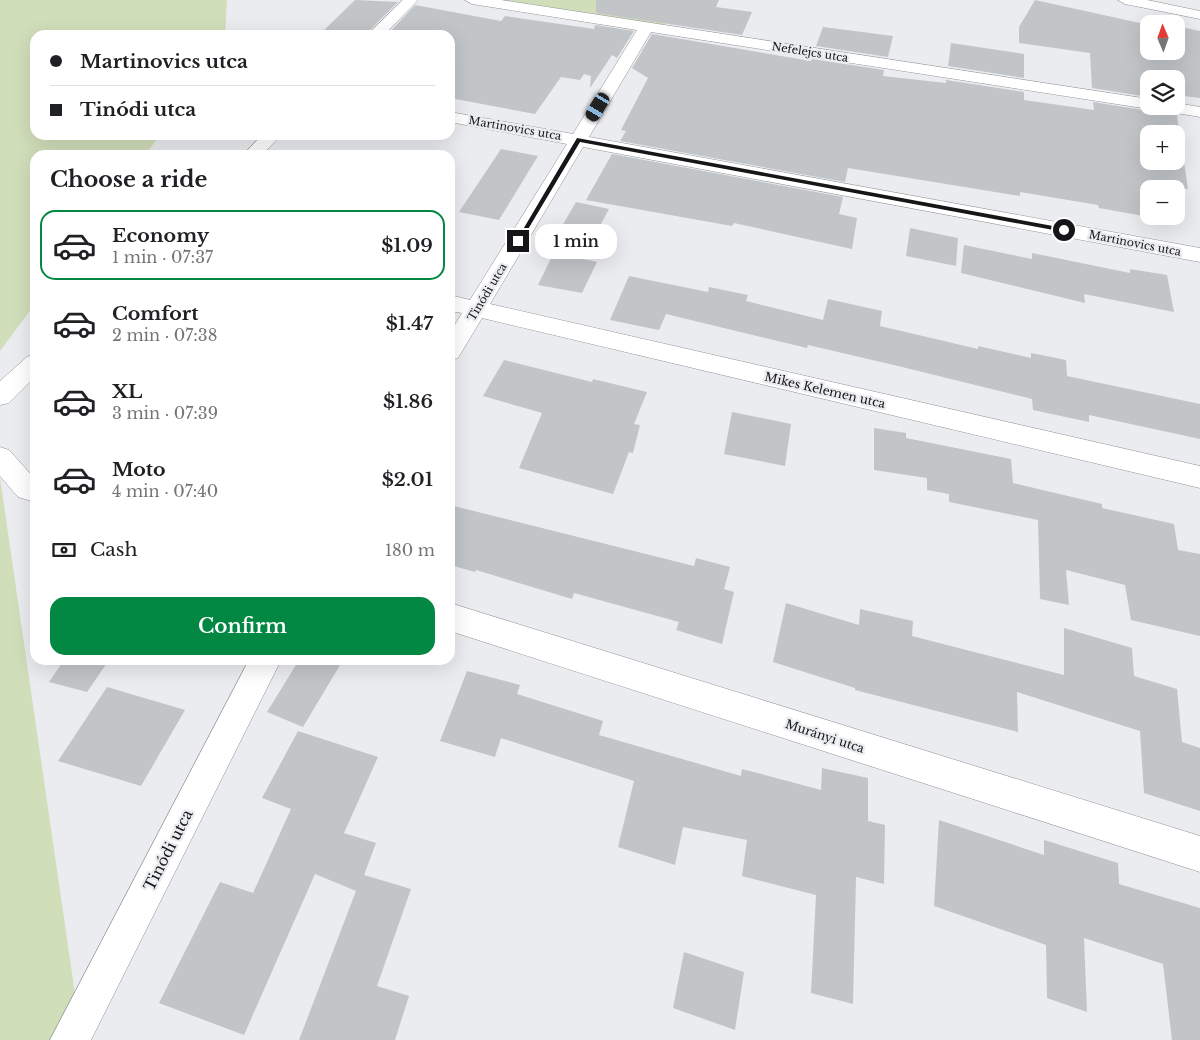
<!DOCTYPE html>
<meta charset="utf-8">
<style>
:root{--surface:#fff;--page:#f2f2f2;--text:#202124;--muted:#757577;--line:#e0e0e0;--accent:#038843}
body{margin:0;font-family:"Libre Baskerville",serif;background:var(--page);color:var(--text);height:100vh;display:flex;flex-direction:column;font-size:19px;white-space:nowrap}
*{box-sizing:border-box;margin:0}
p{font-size:16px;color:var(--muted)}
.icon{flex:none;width:28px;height:28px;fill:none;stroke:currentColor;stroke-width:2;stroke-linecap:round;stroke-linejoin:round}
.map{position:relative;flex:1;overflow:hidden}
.panel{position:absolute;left:30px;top:150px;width:425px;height:515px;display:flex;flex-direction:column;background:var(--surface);border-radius:15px;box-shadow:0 5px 20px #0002}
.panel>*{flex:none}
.top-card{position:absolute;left:30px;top:30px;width:425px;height:110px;border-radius:15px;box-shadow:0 5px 20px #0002;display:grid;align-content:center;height:110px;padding:0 20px;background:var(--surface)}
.needle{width:32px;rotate:358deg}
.buttons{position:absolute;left:1140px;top:15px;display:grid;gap:10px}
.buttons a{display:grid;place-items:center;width:45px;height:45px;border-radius:10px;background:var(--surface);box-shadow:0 5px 20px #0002;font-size:25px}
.end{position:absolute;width:22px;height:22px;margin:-11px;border:6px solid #161618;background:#fff;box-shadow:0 0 0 2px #fff}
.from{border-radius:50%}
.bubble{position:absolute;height:35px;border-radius:15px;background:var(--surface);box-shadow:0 5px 20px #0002;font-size:16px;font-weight:600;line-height:35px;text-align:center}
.car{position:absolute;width:15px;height:30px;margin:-15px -8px;border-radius:6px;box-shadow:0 0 4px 1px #0007;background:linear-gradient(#222 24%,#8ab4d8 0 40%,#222 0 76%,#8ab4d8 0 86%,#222 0)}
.top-card b{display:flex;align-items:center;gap:18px;height:48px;font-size:19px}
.top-card b+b{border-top:1px solid var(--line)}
.top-card i{width:12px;height:12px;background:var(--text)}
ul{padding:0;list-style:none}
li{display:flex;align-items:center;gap:15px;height:70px;margin:0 10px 8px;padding:0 10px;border:2px solid transparent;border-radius:15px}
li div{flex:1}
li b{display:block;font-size:19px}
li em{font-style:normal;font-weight:600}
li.on{border-color:var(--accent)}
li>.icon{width:45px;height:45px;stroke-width:1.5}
h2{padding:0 20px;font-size:22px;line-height:60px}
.pay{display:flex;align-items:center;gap:12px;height:55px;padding:0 20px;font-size:19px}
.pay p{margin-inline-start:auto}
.button{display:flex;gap:10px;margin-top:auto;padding:10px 20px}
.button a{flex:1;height:58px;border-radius:15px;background:var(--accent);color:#fff;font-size:20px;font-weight:600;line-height:58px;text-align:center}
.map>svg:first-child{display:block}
.green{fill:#d1deba}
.building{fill:#c2c5c8;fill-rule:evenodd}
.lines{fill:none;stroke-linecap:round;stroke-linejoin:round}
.street-casing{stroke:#8f9295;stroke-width:1}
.street{fill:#fff;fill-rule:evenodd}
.route{fill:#161618}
.labels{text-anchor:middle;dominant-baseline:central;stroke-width:4.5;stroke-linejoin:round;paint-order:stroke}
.far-street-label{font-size:11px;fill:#161618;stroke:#eaecef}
.street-label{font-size:12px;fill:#161618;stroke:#eaecef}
.near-street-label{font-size:15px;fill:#161618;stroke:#eaecef}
</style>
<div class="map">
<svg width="1200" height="1040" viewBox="0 0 1200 1040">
<rect width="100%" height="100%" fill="#eaecef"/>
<path class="green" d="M0,0H227L225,35H35V135H160L145,155H35V304L0,351Z
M492,0H635L675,5L664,25Z
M0,478L81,1035L79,1040H0Z"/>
<path class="building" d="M355,0L398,2L365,35H319Z
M596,0H719L716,7L752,12L742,35L596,13Z
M1035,0L1149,25V51H1176V26L1200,31V98L1176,95V79H1149V97L1092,88L1090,53L1019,43V27Z
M415,5L501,21L505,16L594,29L595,25L634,31L617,58L612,55L590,88L591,76L584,74L580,80L561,77L535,114L450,98V35H387Z
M823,27L893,36L888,57L816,46Z
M652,34L811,61L812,59L884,70L883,76L946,83V80L1024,92V100L1094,110L1093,102L1149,111L1156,109L1159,112L1177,115L1188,189H1149V216H1165L1166,220L1099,208L1098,205L1020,192V196L848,168L845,182L620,141L626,131L621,130L648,78L632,68ZM1149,134H1176V161H1149Z
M951,43L1024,54V78L948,66Z
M501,149L538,156L499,220L459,212Z
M612,154L843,197L839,214L857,218L852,249L734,223L732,226L586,200Z
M576,202L609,209L582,259L597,262L582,293L538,285L563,234L558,233Z
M910,228L958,238L956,266L906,256Z
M964,245L1032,259V253L1130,273V269L1167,275L1174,312L1084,294L1085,303L961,273Z
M629,276L708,292L709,287L748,295L746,301L823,320L828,299L882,311L880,326L978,349V346L1031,358V353L1066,360L1067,376L1200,404V439L1089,415V422L1033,410L1032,399L898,366L808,345L807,348L666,314L659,330L610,320Z
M504,360L592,382L593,379L647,392L634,424L640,425L633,453L629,452L613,494L519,468L542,413L483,396Z
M732,412L791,424L785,466L724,454Z
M874,428L906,433V438L1011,459L1013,483L1102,504V508L1174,524L1178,550L1200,554V636L1131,620L1125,585L1066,570L1069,605L1040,599L1038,520L949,502V494L927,490V478L874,470Z
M450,505L694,566L696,558L730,567L724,589L734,592L722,644L676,630L679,622L574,593L572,599L476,570L475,572L450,565Z
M786,603L859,625L860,609L913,621L912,636L1064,675V628L1132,648L1134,676L1177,689L1182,742L1200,748V811L1144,793L1140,731L1017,692L1018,732L855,690V688L773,662Z
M64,660H109L87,692L49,682Z
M299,660H343L303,727L267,712Z
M467,671L520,685L517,694L603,721L599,735L741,776L742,769L821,790L822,768L868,778V821L885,825L884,884L856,877L853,1004L811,993L816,895L742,876L747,840L683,827L675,865L618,847L634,781L501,738L495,757L440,741Z
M107,687L185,710L141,786L58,761Z
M298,731L378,757L344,833L376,843L364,875L411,889L377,986L409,996L395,1040H299L356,891L315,874L244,1035L159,1003L220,882L253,893L291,809L262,798Z
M939,820L1044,855V840L1118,863L1119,884L1200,908V1040H1172L1163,964L1084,938L1087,1012L1047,998L1046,945L934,906Z
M684,952L744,972L735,1030L673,1008Z"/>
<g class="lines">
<g class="street-casing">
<path id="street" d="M403,0H418L384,35H367Z
M465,0H501L1149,99V106L1155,108L1149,109L651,32L589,137L1200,248V262L583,147L490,304L1200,466V488L482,318L458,358L450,360V333L462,313L450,311V295L470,300L567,144L450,122V112L573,134L637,30L472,4Z
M1118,0H1147L1200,11V19L1125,4Z
M1176,103L1200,107V117L1159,110L1157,106H1176Z
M262,135H281L262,155H243Z
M35,354V377L9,403L0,405V381L27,357Z
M0,447L9,450L35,479V502L18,497L0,476Z
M450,603L1200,836V872L450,631Z
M249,660H281L91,1040H50Z"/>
</g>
<use href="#street" class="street"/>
</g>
<path class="route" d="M577,138L1064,228L1067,230L1064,232L580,142L521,241L515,243Z"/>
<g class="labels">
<g class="far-street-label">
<text transform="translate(810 52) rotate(9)">Nefelejcs utca</text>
<text transform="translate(515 128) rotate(10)">Martinovics utca</text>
<text transform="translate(1135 243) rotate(11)">Martinovics utca</text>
<text transform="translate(487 292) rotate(-59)">Tinódi utca</text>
</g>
<g class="street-label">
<text transform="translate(825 390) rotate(13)">Mikes Kelemen utca</text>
<text transform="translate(825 736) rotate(18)">Murányi utca</text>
</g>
<g class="near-street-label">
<text transform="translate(168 850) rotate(-63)">Tinódi utca</text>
</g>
</g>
</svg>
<div class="buttons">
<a><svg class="needle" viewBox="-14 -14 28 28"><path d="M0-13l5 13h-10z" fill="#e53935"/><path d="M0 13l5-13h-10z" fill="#757577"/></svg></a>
<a><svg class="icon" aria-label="layers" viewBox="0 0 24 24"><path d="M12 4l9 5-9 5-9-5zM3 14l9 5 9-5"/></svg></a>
<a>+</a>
<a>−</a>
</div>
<i class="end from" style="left:1064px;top:230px"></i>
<i class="end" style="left:518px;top:241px"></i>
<div class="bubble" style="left:535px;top:224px;width:82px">1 min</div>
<i class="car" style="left:598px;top:107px;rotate:211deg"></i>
<div class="top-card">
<b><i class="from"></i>Martinovics utca</b>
<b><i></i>Tinódi utca</b>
</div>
<section class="panel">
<h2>Choose a ride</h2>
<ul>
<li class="on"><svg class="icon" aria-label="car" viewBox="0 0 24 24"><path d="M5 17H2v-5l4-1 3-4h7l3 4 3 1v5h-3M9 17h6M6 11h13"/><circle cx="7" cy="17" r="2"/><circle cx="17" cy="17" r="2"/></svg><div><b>Economy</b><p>1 min · 07:37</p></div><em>$1.09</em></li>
<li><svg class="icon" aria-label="car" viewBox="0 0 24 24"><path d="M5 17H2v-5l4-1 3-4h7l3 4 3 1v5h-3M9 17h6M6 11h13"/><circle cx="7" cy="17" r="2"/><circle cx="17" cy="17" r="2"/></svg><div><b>Comfort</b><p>2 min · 07:38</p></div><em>$1.47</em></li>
<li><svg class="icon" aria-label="car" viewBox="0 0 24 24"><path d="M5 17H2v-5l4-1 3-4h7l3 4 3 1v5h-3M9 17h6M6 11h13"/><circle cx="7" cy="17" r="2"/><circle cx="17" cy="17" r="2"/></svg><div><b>XL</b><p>3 min · 07:39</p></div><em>$1.86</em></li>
<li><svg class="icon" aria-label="car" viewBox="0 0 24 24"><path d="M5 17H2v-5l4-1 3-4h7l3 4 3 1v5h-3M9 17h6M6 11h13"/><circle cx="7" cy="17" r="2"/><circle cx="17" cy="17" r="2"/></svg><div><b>Moto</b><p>4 min · 07:40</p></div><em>$2.01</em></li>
</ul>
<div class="pay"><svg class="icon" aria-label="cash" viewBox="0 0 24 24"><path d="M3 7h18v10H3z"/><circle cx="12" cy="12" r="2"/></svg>Cash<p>180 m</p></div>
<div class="button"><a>Confirm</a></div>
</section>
</div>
